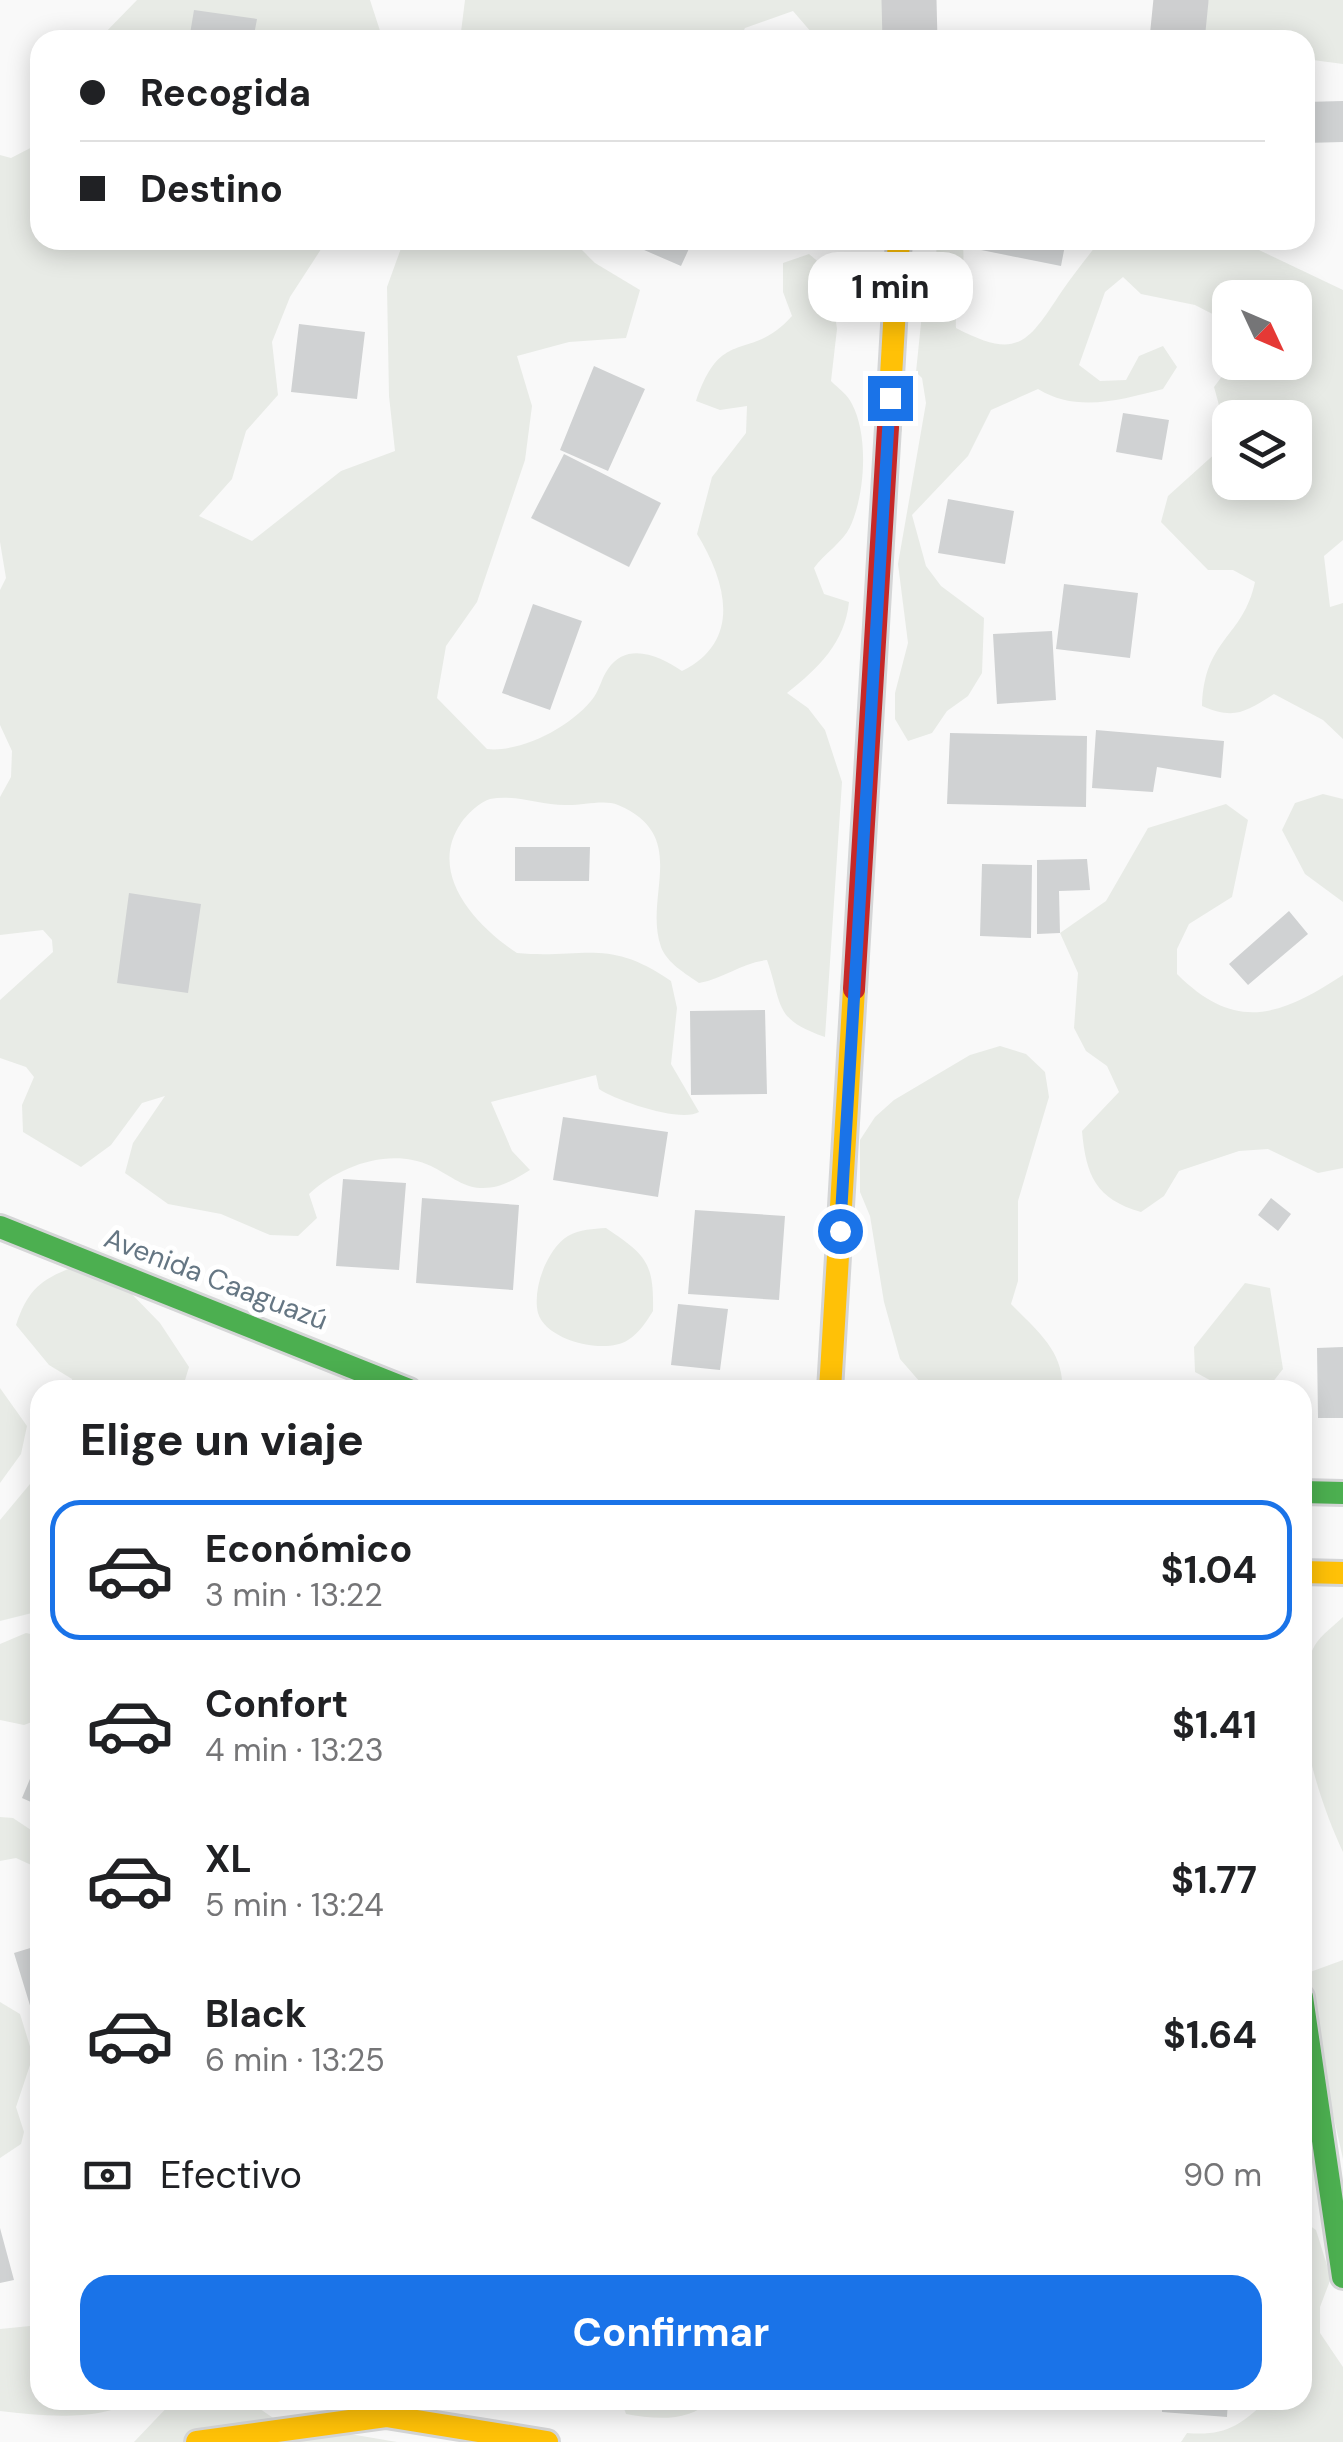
<!DOCTYPE html>
<html lang="es">
<meta charset="utf-8">
<style>
:root{--surface:#fff;--page:#f6f6f6;--text:#202124;--muted:#757577;--line:#e0e0e0;--accent:#1a73e8}
body{margin:0;font-family:"DM Sans",sans-serif;background:var(--page);color:var(--text);height:100vh;display:flex;flex-direction:column;font-size:38px;white-space:nowrap}
*{box-sizing:border-box;margin:0}
p{font-size:32px;color:var(--muted)}
.icon{flex:none;width:55px;height:55px;fill:none;stroke:currentColor;stroke-width:2;stroke-linecap:round;stroke-linejoin:round}
.map{position:relative;flex:1;overflow:hidden}
.sheet{position:absolute;left:30px;top:1380px;width:1282px;height:1030px;display:flex;flex-direction:column;background:var(--surface);border-radius:30px;box-shadow:0 5px 25px #0003}
.sheet>*{flex:none}
.banner{position:absolute;left:30px;top:30px;width:1285px;height:220px;border-radius:30px;box-shadow:0 5px 25px #0003;display:grid;align-content:center;height:220px;padding:0 50px;background:var(--surface)}
.needle{width:65px;rotate:134deg}
.tools{position:absolute;left:1212px;top:280px;display:grid;gap:20px}
.tools a{display:grid;place-items:center;width:100px;height:100px;border-radius:20px;background:var(--surface);box-shadow:0 5px 25px #0003;font-size:50px}
.end{position:absolute;width:45px;height:45px;margin:-22px;border:12px solid #1a73e8;background:#fff;box-shadow:0 0 0 5px #fff}
.from{border-radius:50%}
.bubble{position:absolute;height:70px;border-radius:30px;background:var(--surface);box-shadow:0 5px 25px #0003;font-size:32px;font-weight:700;line-height:70px;text-align:center}
.banner b{display:flex;align-items:center;gap:35px;height:95px;font-size:38px}
.banner b+b{border-top:2px solid var(--line)}
.banner i{width:25px;height:25px;background:var(--text)}
ul{padding:0;list-style:none}
li{display:flex;align-items:center;gap:30px;height:140px;margin:0 20px 15px;padding:0 30px;border:5px solid transparent;border-radius:30px}
li div{flex:1}
li b{display:block;font-size:38px}
li em{font-style:normal;font-weight:700}
li.on{border-color:var(--accent)}
li>.icon{width:90px;height:90px;stroke-width:1.5}
h2{padding:0 50px;font-size:45px;line-height:120px}
.pay{display:flex;align-items:center;gap:25px;height:110px;padding:0 50px;font-size:38px}
.pay p{margin-inline-start:auto}
.action{display:flex;gap:20px;margin-top:auto;padding:20px 50px}
.action a{flex:1;height:115px;border-radius:30px;background:var(--accent);color:#fff;font-size:40px;font-weight:700;line-height:115px;text-align:center}
.map>svg:first-child{display:block}
.green{fill:#e8ebe6;fill-rule:evenodd}
.building{fill:#d0d2d3}
.lines{fill:none;stroke-linecap:round;stroke-linejoin:round}
.fast-casing{stroke:#d5d6d7;stroke-width:28}
.slow-casing{stroke:#d5d6d7;stroke-width:28}
.jam-casing{stroke:#d5d6d7;stroke-width:28}
.street{stroke:#cecfd0;stroke-width:55}
.fast{stroke:#4caf50;stroke-width:22}
.slow{stroke:#ffc107;stroke-width:22}
.jam{stroke:#c62828;stroke-width:22}
.route{stroke:#1a73e8;stroke-width:12}
.labels{text-anchor:middle;dominant-baseline:central;stroke-width:10;stroke-linejoin:round;paint-order:stroke}
.street-label{font-size:28px;fill:#657683;stroke:#fff}
</style>
<div class="map">
<svg width="1343" height="2442" viewBox="0 0 1343 2442">
<rect width="100%" height="100%" fill="#f9f9f9"/>
<path class="green" d="M137,0H370L383,40H98Z
M465,0H897L894,40H818L793,11L745,28L739,40H460Z
M1164,0H1343V64L1305,59V40H1205Z
M40,143V240H327L290,297L272,342L278,395L246,431L232,479L199,516L252,541L341,471L395,451L389,396L387,287L404,240H572L595,263L640,290L626,338L569,342L517,356L532,406L525,460L477,602L446,646L437,698L487,749C522,753 574,725 594,697C600,688 602,677 608,669C627,641 660,656 682,671C742,641 727,583 697,534L712,477L746,433L747,406L720,410L696,401C722,324 749,364 792,316L783,292V263L809,254L829,271L837,329L831,381C838,388 848,395 852,404C869,436 865,495 850,527C843,542 824,554 814,568L824,594L849,602C845,642 819,668 787,693L808,708L825,730L842,782L825,1037C773,1019 783,1006 767,960C741,963 725,978 699,983C686,974 667,963 661,947C643,896 691,836 618,805C604,799 581,806 565,805C540,805 515,794 490,799C480,802 467,814 461,823C427,873 475,925 517,953C584,959 608,937 671,981L677,1008L671,1064L699,1112C681,1123 617,1101 599,1089L596,1075L491,1102L512,1151L530,1170C513,1180 500,1189 480,1188C464,1188 446,1173 431,1166C391,1147 340,1165 309,1194L317,1218L298,1236L270,1235L221,1214L168,1204L125,1173L133,1143L165,1096L142,1103L111,1145L81,1167L23,1132L22,1105L34,1077L26,1067L0,1058V1000L53,952L52,940L43,930L0,935V797L11,777L12,751L0,725V590L6,578L0,542V155L11,158Z
M936,240H962C968,270 954,298 956,328C1019,361 1028,342 1062,291C1074,273 1088,257 1100,240H1238L1343,290V540L1324,556L1330,607L1343,603V739L1323,720L1274,694C1245,712 1235,720 1202,706C1204,638 1243,638 1255,582L1233,570H1208L1161,522L1168,496L1229,441L1214,387L1232,363L1295,362V298H1230V323L1195,305L1141,294L1123,277L1105,292L1079,365L1100,381L1126,380L1139,356L1163,346L1177,367L1163,389C1120,400 1077,413 1038,389L991,410L968,456L912,515L926,566L941,586L984,618L982,673L968,696L947,711L932,733L908,741L895,719V693L908,643L898,564L926,403L922,378L916,372L924,294L937,269ZM1230,418H1295V482H1230Z
M1323,794L1343,799V902L1305,874L1282,830L1295,803Z
M1226,804L1248,820L1232,897L1189,924L1177,949V974C1236,1033 1280,1016 1343,975V1168L1318,1173L1268,1149L1239,1151L1179,1171L1164,1196L1141,1212C1096,1199 1086,1176 1082,1131L1119,1092L1107,1066L1086,1051L1074,1028L1078,973L1060,933L1106,901L1148,828Z
M1000,1046L1026,1054L1045,1072L1049,1097L1018,1201V1281L1011,1304C1036,1330 1065,1352 1062,1390H927L900,1359L884,1302L870,1216L860,1192V1140L875,1117L894,1100L970,1055Z
M606,1228C646,1255 654,1262 653,1311C647,1321 639,1333 628,1340C606,1355 546,1341 538,1313C532,1289 547,1249 568,1236C580,1229 593,1229 606,1228Z
M71,1268L122,1284L160,1323L189,1367L182,1390H73L72,1379L49,1365L16,1325C27,1292 39,1280 71,1268Z
M1245,1283L1270,1288L1283,1369L1268,1388L1228,1390L1195,1372L1194,1347Z
M0,1388L27,1426L21,1454L0,1483Z
M40,1472V1611L0,1621V1520Z
M1343,1617V1852C1319,1801 1284,1699 1315,1645C1321,1635 1335,1625 1343,1617Z
M26,1633L40,1636V1719L24,1725L0,1720V1644Z
M0,1817L13,1818L40,1836V1869L16,1858L0,1861Z
M1343,1960V2159L1302,1975Z
M0,2002L20,2014L33,2056L16,2107L24,2132L21,2144L0,2158Z
M1303,2221L1316,2230L1331,2278L1320,2307V2333L1343,2367V2442H1181L1187,2433C1225,2436 1240,2426 1267,2400H1302Z
M40,2325V2400H137C96,2422 45,2416 0,2411V2329Z
M174,2400H247L279,2422L397,2442H134Z
M621,2400H711C689,2423 654,2419 626,2414Z"/>
<path class="building" d="M194,10L257,19L253,40H189Z
M1343,101V142L1305,143V102Z
M621,240H693L681,266Z
M983,240H1066L1061,266L981,250Z
M299,324L365,332L357,399L291,392Z
M594,366L645,389L608,471L560,450Z
M1123,413L1169,420L1162,460L1116,452Z
M564,454L661,503L629,567L531,518Z
M948,499L1014,511L1005,564L938,553Z
M1064,584L1138,593L1130,658L1056,649Z
M533,604L582,621L550,710L502,693Z
M1052,631L1056,700L997,704L993,634Z
M1096,730L1224,741L1221,778L1157,767L1153,792L1092,788Z
M950,733L1087,736L1086,807L947,804Z
M515,847H590L589,881H515Z
M1087,859L1090,890L1059,891L1060,933L1037,934V860Z
M982,864L1032,865L1031,938L980,936Z
M129,893L201,904L188,993L117,983Z
M1289,911L1308,934L1248,985L1229,964Z
M765,1010L767,1094L691,1095L690,1011Z
M563,1117L668,1132L658,1197L553,1180Z
M343,1179L406,1183L399,1270L336,1266Z
M422,1198L519,1205L513,1290L416,1283Z
M1271,1198L1291,1214L1278,1231L1258,1215Z
M695,1210L785,1216L779,1300L688,1294Z
M678,1304L728,1309L720,1370L671,1365Z
M1343,1347V1418H1318L1317,1348Z
M40,1755V1806L22,1798Z
M40,1945V2035H39L14,1953Z
M0,2228L14,2280L0,2283Z
M1162,2400H1228L1227,2417L1162,2412Z"/>
<g class="lines">
<g class="fast-casing">
<path id="fast" d="M0,1227L409,1390
M1302,1492L1343,1493
M1302,1997L1343,2277"/>
</g>
<g class="slow-casing">
<path id="slow" d="M888,427L899,240
M830,1390L854,989
M1302,1572L1343,1573
M197,2442L386,2416L547,2442"/>
</g>
<g class="jam-casing">
<path id="jam" d="M854,989L888,427"/>
</g>
<path class="street" d="M909,0L910,40
M1177,40L1181,0"/>
<use href="#fast" class="fast"/>
<use href="#slow" class="slow"/>
<use href="#jam" class="jam"/>
</g>
<g class="lines">
<path class="route" d="M840,1231L890,398"/>
</g>
<g class="labels">
<g class="street-label">
<text transform="translate(216 1279) rotate(21)">Avenida Caaguazú</text>
</g>
</g>
</svg>
<div class="tools">
<a><svg class="needle" viewBox="-14 -14 28 28"><path d="M0-13l5 13h-10z" fill="#e53935"/><path d="M0 13l5-13h-10z" fill="#757577"/></svg></a>
<a><svg class="icon" aria-label="layers" viewBox="0 0 24 24"><path d="M12 4l9 5-9 5-9-5zM3 14l9 5 9-5"/></svg></a>
</div>
<i class="end from" style="left:840px;top:1231px"></i>
<i class="end" style="left:890px;top:398px"></i>
<div class="bubble" style="left:808px;top:252px;width:165px">1 min</div>
<div class="banner">
<b><i class="from"></i>Recogida</b>
<b><i></i>Destino</b>
</div>
<section class="sheet">
<h2>Elige un viaje</h2>
<ul>
<li class="on"><svg class="icon" aria-label="car" viewBox="0 0 24 24"><path d="M5 17H2v-5l4-1 3-4h7l3 4 3 1v5h-3M9 17h6M6 11h13"/><circle cx="7" cy="17" r="2"/><circle cx="17" cy="17" r="2"/></svg><div><b>Económico</b><p>3 min · 13:22</p></div><em>$1.04</em></li>
<li><svg class="icon" aria-label="car" viewBox="0 0 24 24"><path d="M5 17H2v-5l4-1 3-4h7l3 4 3 1v5h-3M9 17h6M6 11h13"/><circle cx="7" cy="17" r="2"/><circle cx="17" cy="17" r="2"/></svg><div><b>Confort</b><p>4 min · 13:23</p></div><em>$1.41</em></li>
<li><svg class="icon" aria-label="car" viewBox="0 0 24 24"><path d="M5 17H2v-5l4-1 3-4h7l3 4 3 1v5h-3M9 17h6M6 11h13"/><circle cx="7" cy="17" r="2"/><circle cx="17" cy="17" r="2"/></svg><div><b>XL</b><p>5 min · 13:24</p></div><em>$1.77</em></li>
<li><svg class="icon" aria-label="car" viewBox="0 0 24 24"><path d="M5 17H2v-5l4-1 3-4h7l3 4 3 1v5h-3M9 17h6M6 11h13"/><circle cx="7" cy="17" r="2"/><circle cx="17" cy="17" r="2"/></svg><div><b>Black</b><p>6 min · 13:25</p></div><em>$1.64</em></li>
</ul>
<div class="pay"><svg class="icon" aria-label="cash" viewBox="0 0 24 24"><path d="M3 7h18v10H3z"/><circle cx="12" cy="12" r="2"/></svg>Efectivo<p>90 m</p></div>
<div class="action"><a>Confirmar</a></div>
</section>
</div>
